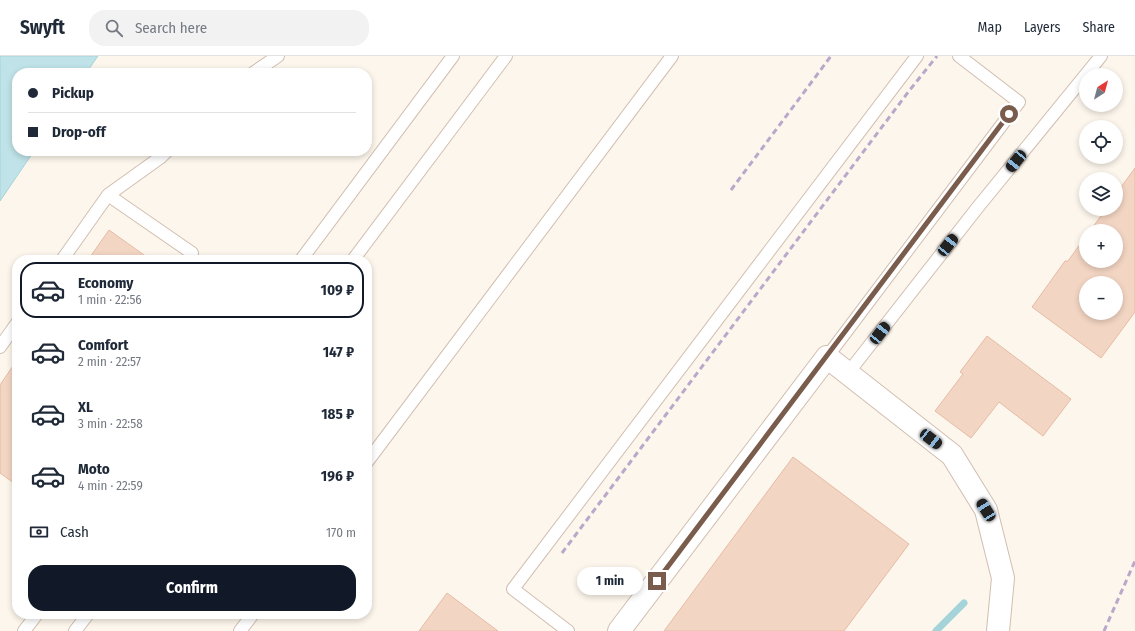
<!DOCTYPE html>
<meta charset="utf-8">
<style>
:root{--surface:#fff;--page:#f2f2f3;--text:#1f2937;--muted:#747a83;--line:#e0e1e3;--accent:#111827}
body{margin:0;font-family:"Fira Sans Condensed",sans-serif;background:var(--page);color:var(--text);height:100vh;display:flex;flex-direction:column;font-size:15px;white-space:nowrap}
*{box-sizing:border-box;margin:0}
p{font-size:13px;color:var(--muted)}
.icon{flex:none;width:22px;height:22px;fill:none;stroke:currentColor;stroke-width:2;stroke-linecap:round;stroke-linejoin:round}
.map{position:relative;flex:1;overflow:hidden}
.side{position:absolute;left:12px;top:199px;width:360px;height:364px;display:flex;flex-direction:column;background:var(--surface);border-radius:16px;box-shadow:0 2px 6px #0003}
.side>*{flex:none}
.top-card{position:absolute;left:12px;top:12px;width:360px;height:88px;border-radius:16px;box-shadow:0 2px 6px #0003;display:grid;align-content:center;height:88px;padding:0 16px;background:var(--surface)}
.needle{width:26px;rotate:36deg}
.buttons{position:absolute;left:1079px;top:12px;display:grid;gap:8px}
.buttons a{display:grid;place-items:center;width:44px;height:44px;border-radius:50%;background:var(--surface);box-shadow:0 2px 6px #0003;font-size:20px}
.end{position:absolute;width:18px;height:18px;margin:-9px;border:5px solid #7a5c4d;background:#fff;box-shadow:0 0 0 2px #fff}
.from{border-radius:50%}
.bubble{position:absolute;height:28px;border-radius:14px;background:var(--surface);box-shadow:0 2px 6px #0003;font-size:13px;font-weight:700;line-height:28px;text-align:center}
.car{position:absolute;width:12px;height:24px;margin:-12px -6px;border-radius:5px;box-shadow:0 0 3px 1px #0007;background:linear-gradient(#222 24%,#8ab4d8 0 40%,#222 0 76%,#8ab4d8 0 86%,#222 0)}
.top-card b{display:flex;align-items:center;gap:14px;height:38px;font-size:15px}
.top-card b+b{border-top:1px solid var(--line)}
.top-card i{width:10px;height:10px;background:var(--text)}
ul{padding:7px 0 0;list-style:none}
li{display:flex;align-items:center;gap:12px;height:56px;margin:0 8px 6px;padding:0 8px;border:2px solid transparent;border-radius:16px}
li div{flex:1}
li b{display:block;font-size:15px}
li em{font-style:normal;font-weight:700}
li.selected{border-color:var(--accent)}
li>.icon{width:36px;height:36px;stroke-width:1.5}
.pay{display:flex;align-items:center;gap:10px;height:44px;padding:0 16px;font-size:15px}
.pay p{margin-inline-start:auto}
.primary-button{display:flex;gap:8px;margin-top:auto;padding:8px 16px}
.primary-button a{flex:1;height:46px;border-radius:16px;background:var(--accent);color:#fff;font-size:16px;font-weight:700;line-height:46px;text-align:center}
header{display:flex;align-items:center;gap:24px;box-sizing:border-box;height:56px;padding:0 20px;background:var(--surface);border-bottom:1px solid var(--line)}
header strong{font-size:19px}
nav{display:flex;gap:22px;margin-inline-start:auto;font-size:14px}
.search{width:280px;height:36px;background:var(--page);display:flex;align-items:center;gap:10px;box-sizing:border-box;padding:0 14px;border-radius:16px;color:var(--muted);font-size:15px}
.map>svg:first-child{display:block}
.water{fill:#bfe3e8;stroke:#a5d3da}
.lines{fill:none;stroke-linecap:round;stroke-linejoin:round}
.stream{stroke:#a5d3da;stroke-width:7}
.building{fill:#f3d5c3;stroke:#e6bba3;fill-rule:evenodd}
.service-casing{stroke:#d1beb0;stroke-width:14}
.minor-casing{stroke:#d1beb0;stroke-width:24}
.service{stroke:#fff;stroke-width:12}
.minor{stroke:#fff;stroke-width:22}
.rail{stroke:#b9a8c9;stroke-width:3;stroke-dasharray:6 4;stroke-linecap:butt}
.route{stroke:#7a5c4d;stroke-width:5}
</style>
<header>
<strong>Swyft</strong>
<div class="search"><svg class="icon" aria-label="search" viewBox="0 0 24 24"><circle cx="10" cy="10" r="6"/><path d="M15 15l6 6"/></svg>Search here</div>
<nav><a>Map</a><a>Layers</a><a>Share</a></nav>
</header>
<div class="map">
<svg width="1135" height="575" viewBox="0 0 1135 575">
<rect width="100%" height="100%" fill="#fdf6ec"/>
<path class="water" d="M0,0H98L86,17H17V95H34L0,145Z"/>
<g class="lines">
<path class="stream" d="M936,575L964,547"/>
</g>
<path class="building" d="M1135,112V256L1101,302L1032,251L1065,205H1068L1086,180V205H1116V175H1090L1106,153H1116V138ZM1086,227H1116V257H1086Z
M109,174L151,204H88Z
M987,280L1071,343L1043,380L999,346L971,382L935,355L963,318L960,316Z
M17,304V429L0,417V329Z
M793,401L909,488L844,575H664Z
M447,537L498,575H419Z"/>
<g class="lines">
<g class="service-casing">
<path id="service" d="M253,17L278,0
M108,139L161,101L167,95
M62,204L108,139L192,197
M301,204L453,0
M353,204L506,0
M0,291L17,267
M827,301L1019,46L959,0
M848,317L978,151L1101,0
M367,406L672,0
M24,575L37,558
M75,575L88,558
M240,575L253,558
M568,575L513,533L917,0"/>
</g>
<g class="minor-casing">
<path id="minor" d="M619,575L827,301L952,399L986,454L1003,522L998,575"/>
</g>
<use href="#service" class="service"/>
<use href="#minor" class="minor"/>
<path class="rail" d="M731,134L831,0
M562,497L909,35L937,0
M1104,575L1135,505"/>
</g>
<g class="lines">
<path class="route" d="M657,525L1009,58"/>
</g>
</svg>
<div class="buttons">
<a><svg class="needle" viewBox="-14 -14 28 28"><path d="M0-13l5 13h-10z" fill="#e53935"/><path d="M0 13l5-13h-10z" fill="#747a83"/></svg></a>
<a><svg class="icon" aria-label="locate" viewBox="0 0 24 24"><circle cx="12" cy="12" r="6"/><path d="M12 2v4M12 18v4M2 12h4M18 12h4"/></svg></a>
<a><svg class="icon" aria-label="layers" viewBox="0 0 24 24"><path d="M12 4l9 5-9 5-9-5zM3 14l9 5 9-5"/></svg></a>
<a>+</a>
<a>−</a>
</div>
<i class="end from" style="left:1009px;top:58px"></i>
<i class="end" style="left:657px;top:525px"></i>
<div class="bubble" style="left:577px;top:511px;width:66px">1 min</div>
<i class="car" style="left:1016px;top:105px;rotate:219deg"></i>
<i class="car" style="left:948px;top:189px;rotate:38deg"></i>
<i class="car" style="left:880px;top:277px;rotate:38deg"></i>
<i class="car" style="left:931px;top:383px;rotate:128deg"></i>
<i class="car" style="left:986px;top:454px;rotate:328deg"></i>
<div class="top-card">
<b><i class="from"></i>Pickup</b>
<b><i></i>Drop-off</b>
</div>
<section class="side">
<ul>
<li class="selected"><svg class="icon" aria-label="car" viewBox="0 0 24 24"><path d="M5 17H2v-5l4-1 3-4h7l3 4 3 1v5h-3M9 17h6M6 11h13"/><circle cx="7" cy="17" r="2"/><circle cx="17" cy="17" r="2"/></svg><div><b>Economy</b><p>1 min · 22:56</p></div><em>109 ₽</em></li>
<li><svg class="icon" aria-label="car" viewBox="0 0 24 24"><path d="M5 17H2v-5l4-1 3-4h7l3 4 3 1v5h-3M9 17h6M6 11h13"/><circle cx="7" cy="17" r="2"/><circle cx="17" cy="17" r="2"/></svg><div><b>Comfort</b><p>2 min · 22:57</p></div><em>147 ₽</em></li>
<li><svg class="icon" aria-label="car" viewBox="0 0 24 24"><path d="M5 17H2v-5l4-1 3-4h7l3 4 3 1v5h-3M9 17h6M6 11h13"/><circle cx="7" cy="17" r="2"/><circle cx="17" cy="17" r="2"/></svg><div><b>XL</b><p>3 min · 22:58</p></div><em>185 ₽</em></li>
<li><svg class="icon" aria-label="car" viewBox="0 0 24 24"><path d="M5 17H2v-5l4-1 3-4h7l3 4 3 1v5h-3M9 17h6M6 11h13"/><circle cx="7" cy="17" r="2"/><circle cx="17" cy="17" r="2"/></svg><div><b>Moto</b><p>4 min · 22:59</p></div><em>196 ₽</em></li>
</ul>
<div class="pay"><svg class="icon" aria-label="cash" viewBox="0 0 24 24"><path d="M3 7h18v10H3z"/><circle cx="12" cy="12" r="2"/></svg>Cash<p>170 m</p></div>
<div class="primary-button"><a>Confirm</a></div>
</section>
</div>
